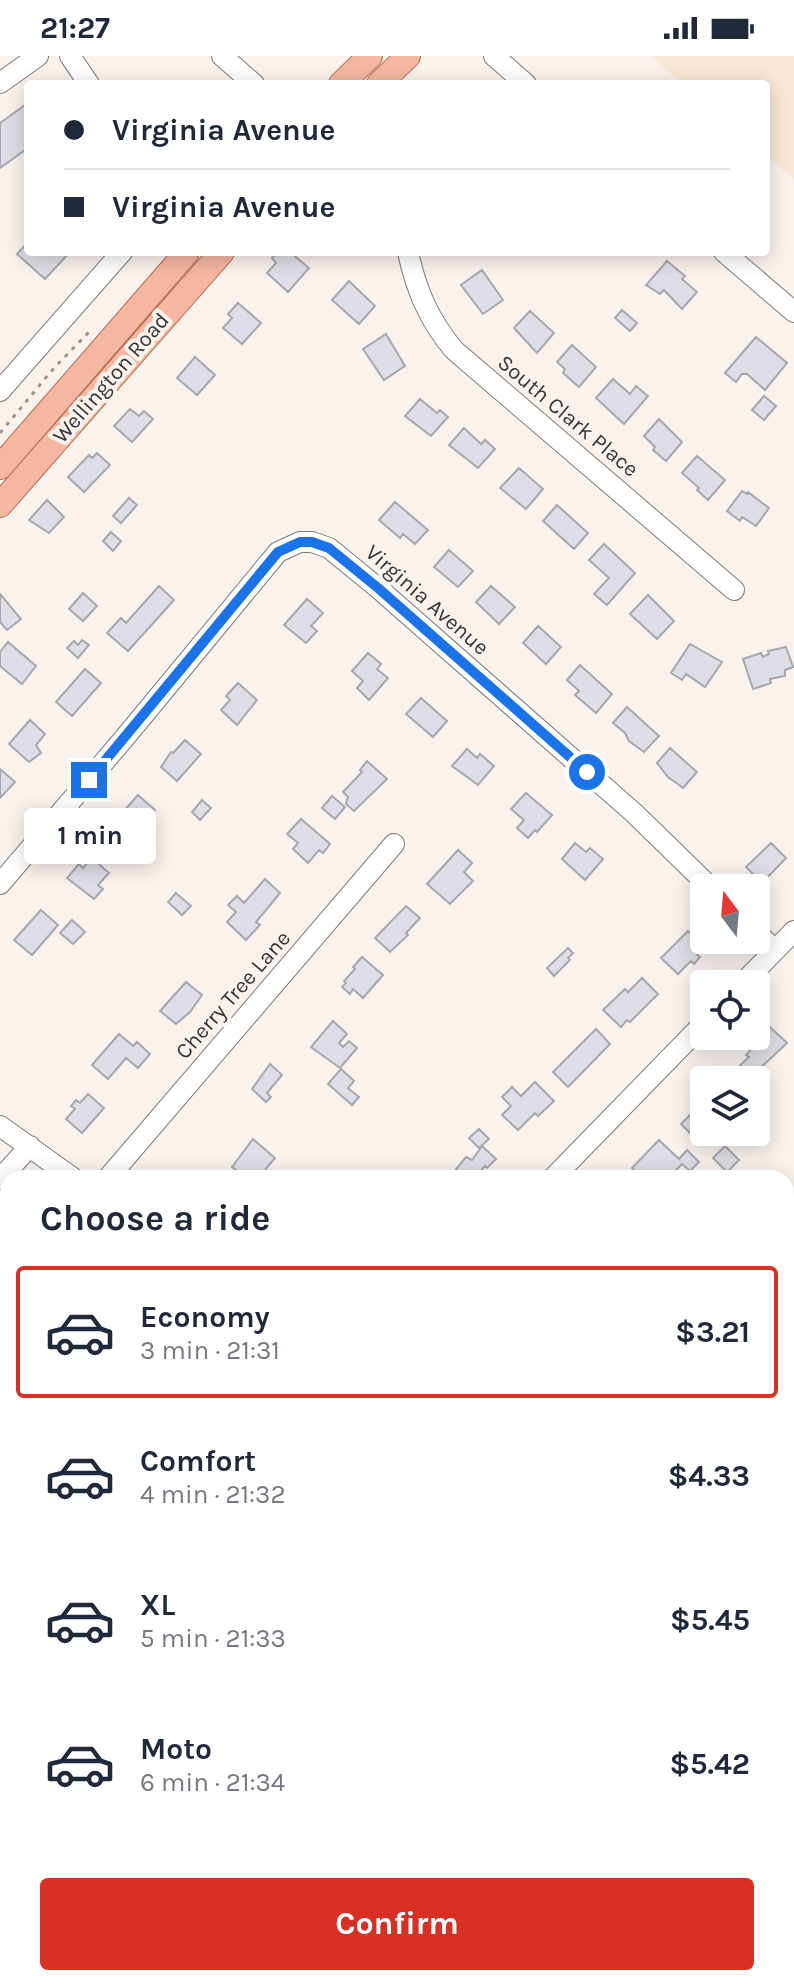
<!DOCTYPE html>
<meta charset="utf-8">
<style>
:root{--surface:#fff;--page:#f6f6f7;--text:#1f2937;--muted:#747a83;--line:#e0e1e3;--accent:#d93025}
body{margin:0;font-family:Karla,sans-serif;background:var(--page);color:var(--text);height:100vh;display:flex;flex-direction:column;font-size:30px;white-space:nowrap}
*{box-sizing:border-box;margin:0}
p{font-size:26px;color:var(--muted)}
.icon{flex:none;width:44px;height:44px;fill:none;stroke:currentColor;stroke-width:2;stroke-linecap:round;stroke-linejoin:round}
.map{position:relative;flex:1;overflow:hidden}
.drawer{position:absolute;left:0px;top:1114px;width:794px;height:816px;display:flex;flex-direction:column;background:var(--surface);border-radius:24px 24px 0 0;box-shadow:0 4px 20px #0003}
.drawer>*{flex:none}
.banner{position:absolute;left:24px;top:24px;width:746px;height:176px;border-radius:8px;box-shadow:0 4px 20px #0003;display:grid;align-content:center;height:176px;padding:0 40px;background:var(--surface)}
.needle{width:52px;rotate:344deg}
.tools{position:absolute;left:690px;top:818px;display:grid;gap:16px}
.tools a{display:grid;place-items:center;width:80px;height:80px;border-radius:8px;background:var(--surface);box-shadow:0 4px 20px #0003;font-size:40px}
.end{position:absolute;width:36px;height:36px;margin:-18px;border:10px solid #1a73e8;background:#fff;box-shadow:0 0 0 4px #fff}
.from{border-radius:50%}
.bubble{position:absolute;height:56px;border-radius:8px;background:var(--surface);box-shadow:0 4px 20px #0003;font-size:26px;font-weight:700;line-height:56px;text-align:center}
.banner b{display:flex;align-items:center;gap:28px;height:76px;font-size:30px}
.banner b+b{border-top:2px solid var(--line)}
.banner i{width:20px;height:20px;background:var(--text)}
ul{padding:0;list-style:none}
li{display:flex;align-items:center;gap:24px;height:132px;margin:0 16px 12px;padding:0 24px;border:4px solid transparent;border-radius:8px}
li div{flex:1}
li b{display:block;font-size:30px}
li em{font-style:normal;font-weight:700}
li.selected{border-color:var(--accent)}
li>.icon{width:72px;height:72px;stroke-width:1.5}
h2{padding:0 40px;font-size:36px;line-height:96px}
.primary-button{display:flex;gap:16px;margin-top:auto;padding:16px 40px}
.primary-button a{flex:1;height:92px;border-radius:8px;background:var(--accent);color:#fff;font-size:32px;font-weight:700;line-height:92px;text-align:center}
.status{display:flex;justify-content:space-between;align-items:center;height:56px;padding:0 40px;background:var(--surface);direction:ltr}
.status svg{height:22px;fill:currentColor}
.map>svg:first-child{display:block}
.education{fill:#f6e8d4}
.green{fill:#9cd891}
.building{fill:#dedee6;stroke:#a7a7ae;stroke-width:2}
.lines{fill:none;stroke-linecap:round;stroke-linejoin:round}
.minor-casing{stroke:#807a75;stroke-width:22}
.major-casing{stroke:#ae6b51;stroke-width:26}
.path{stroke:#9a9591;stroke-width:3;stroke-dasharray:4 6;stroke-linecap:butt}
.minor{stroke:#fff;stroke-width:20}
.major{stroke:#f5b7a0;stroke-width:24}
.route{stroke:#1a73e8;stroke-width:10}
.labels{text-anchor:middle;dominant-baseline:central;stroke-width:8;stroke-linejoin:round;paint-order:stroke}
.street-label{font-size:22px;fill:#383634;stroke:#faf2ed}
</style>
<div class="status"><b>21:27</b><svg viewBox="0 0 49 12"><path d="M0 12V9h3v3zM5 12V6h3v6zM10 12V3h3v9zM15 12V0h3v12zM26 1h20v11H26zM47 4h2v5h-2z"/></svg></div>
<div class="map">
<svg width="794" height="1930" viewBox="0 0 794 1930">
<rect width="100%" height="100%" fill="#faf2ed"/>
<path class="education" d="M651,0H794V123L766,99V28H683Z"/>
<path class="green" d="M0,1689L8,1696V1922H179L178,1930H0Z"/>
<path class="building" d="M28,47V92L0,112V67Z
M28,186V196H70L45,223L17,198Z
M277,196H290L309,212L288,236L267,217L276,207L272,202Z
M667,205L685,220L682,223L697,236L682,253L664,234L660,238L646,229Z
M482,214L503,244L483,258L461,229Z
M349,225L375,250L359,268L332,244Z
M238,247L261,267L242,288L223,272L232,262L228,258Z
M622,254L637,267L630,275L615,262Z
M530,255L554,277L537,297L514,272Z
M386,278L405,310L384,324L363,293Z
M756,281L787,307L765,334L747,318H742L736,326L725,317Z
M572,289L596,311L579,331L563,317L565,313L557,306Z
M195,301L215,319L197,339L177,322Z
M613,323L630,338L636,330L648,340L624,368L596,342Z
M764,340L776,350L764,364L752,354Z
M420,343L437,357L440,354L448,361L431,380L405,360Z
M130,353L139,360L144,355L153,363L132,386L114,370Z
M659,363L682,386L666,405L653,394L655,391L644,380Z
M464,372L481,388L485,384L495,393L478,412L449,389Z
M97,397L110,409L84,436L68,421L89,399L92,402Z
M697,400L725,424L708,444L697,434L699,432L682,417Z
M519,412L543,433L526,453L500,432Z
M742,435L747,438L748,436L769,452L756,470L742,461L740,465L727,455Z
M129,442L137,449L121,467L113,460Z
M47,444L64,461L49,477L29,464Z
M395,446L428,474L415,488L403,478L400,482L379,464Z
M557,449L588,477L574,493L543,465Z
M111,476L121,485L113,495L103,485Z
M604,488L635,517L607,549L594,538L609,522L589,504Z
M449,494L473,515L458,531L434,511Z
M159,530L174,544L128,595L107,577L121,562L126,567Z
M491,530L515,551L499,568L476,546Z
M83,537L97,550L83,565L69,553Z
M0,538L21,563L7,574L0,566Z
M648,539L674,565L657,583L630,558Z
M307,543L323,557L311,570L317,575L306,587L284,569Z
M538,570L561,591L546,608L523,587Z
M82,584L89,589L78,602L67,592L74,585L78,589Z
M8,586L36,610L22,628L0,610V596Z
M690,588L722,606L705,631L686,618L682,624L671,617Z
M786,591L793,611L785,614V620L770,623L771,627L753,633L743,603L761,597L763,601L769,598L768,595Z
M368,597L381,608L377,613L388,622L369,644L357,632L363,625L352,615Z
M580,609L612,638L596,657L575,639L579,635L567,624Z
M85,613L101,627L72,660L56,646Z
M238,627L257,644L237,669L221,654L230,644L226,640Z
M421,642L447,665L433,681L406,658Z
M627,651L659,680L644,696L629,685L625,677L613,667Z
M30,664L45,678L36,689L41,697L29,706L9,688Z
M185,684L201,698L177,725L161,711L171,696L173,697Z
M670,692L697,716L683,732L668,721L657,707Z
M467,693L477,702L480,698L494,710L478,729L452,710Z
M367,705L387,723L354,755L346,748L348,741L343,736L362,716L360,714Z
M0,713L15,726L0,742Z
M526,737L552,759L537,776L535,774L528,782L517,772L524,764L511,753Z
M138,739L155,754L139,771L150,782L137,797L109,772Z
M332,740L345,751L335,763L322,752Z
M202,744L211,752L200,764L192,756Z
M301,763L330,788L323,797L319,794L308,807L293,793L298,787L287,778Z
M575,787L586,796L590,792L603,803L585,824L562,803Z
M771,787L786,802L762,827L746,811Z
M458,794L472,807L464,816L473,825L450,848L427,828Z
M92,802L109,817L98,829L103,833L94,843L67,822L79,808L83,812Z
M265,823L280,837L256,866L260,869L246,884L227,866L236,856L228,849L237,840L244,847Z
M176,837L191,850L182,859L168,846Z
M406,850L420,862L406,877L408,879L390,896L375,882Z
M41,854L58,869L32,899L14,884Z
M72,864L85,876L73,888L60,877Z
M688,875L705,891L697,899L700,901L694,908L691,905L678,918L661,902Z
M568,892L573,897L568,902L570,904L554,920L547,912Z
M362,901L383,919L363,942L353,933L350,938L342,931L346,927L344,925L355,913L353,911Z
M642,922L658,938L630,966L627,964L621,971L603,954L625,933L628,936Z
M186,926L202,939L190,956L176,968L160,955Z
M333,965L347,978L339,987L343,991L349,985L357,992L340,1012L311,991Z
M770,971L787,987L755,1017L762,1024L756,1030V1024H743L734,1015L749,1001L746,999L758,986L756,984Z
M596,973L610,988L568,1031L553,1016Z
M119,978L133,990L137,986L150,998L138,1012L126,1002L108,1023L92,1009Z
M270,1008L282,1019L267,1037L271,1041L266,1046L252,1033Z
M341,1013L354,1025L348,1032L359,1041L352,1049L328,1028Z
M535,1026L554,1045L538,1060L535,1057L518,1074L502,1059L511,1050L502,1041L512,1031L521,1040Z
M88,1038L104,1052L82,1077L66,1063L75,1053L71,1050L76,1044L80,1047Z
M704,1038V1075L696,1083L681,1068L691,1058L694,1060L700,1054L694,1048Z
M479,1073L489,1083L479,1092L469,1082Z
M253,1083L275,1102L258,1122H232L237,1115L232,1111Z
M659,1084L679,1103L687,1094L699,1106L690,1115L682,1108L668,1122H660L657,1119L654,1122H642L632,1112Z
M482,1090L496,1103L487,1112L485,1110L482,1113L485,1116L479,1122H449L466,1101L472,1104Z
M725,1090L739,1104L727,1116L713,1102Z
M8,1435V1467L0,1461V1445Z
M791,1642L794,1645L793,1674L786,1668V1647Z
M451,1922H486L485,1925L491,1930H451Z
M628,1922H652L661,1929L628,1930L624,1926Z"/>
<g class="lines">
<g class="minor-casing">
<path id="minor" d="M70,0L89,28
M222,0L254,28
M494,0L526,28
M0,27L38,0
M408,196C416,234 429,264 454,294L734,534
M724,196L794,256
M0,335L122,196
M0,828L127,679L278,496L300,486H312L329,492L378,532L634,757L711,832
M756,876L775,894
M742,928L794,875
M0,1070L73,1122
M108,1122L394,788
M553,1122L704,967
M0,1123L30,1090
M786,1478L794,1469
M0,1520L8,1526
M786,1745L794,1753
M552,1922L561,1930"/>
</g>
<g class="major-casing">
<path id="major" d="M341,28L370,0
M379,28L408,0
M0,411L187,196
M0,449L222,196"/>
</g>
<path class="path" d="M0,377L54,312L90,275"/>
<use href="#minor" class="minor"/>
<use href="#major" class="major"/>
</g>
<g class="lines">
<path class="route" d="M89,724L278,496L300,486H312L329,492L378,532L587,716"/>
</g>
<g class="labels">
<g class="street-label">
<text transform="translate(111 322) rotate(-49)">Wellington Road</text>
<text transform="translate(568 360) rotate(40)">South Clark Place</text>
<text transform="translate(427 544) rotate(41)">Virginia Avenue</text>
<text transform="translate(233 939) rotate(-49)">Cherry Tree Lane</text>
</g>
</g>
</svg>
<div class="tools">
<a><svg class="needle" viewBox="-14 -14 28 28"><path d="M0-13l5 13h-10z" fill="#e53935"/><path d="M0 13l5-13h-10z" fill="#747a83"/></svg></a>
<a><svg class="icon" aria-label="locate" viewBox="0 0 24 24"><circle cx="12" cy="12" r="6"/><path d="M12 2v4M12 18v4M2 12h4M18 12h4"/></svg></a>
<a><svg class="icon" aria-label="layers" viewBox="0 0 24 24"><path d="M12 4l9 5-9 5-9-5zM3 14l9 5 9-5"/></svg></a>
</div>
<i class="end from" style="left:587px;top:716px"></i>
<i class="end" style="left:89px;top:724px"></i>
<div class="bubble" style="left:24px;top:752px;width:132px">1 min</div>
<div class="banner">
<b><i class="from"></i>Virginia Avenue</b>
<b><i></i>Virginia Avenue</b>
</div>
<section class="drawer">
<h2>Choose a ride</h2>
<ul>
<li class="selected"><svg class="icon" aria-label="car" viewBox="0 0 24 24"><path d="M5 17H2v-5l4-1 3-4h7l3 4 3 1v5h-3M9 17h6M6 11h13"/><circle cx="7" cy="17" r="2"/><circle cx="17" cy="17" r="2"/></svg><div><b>Economy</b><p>3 min · 21:31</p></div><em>$3.21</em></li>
<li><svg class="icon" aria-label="car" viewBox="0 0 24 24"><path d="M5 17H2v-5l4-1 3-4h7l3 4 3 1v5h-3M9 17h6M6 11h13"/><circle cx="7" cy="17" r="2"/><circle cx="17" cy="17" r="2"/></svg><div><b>Comfort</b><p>4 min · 21:32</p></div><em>$4.33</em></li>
<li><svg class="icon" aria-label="car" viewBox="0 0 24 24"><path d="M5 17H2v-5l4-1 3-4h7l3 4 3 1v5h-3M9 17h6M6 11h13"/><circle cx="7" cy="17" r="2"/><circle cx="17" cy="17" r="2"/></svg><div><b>XL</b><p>5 min · 21:33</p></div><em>$5.45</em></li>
<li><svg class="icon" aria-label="car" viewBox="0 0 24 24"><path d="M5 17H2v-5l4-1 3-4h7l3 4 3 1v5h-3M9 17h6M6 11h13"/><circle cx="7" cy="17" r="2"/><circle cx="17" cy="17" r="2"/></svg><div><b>Moto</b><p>6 min · 21:34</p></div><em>$5.42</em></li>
</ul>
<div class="primary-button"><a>Confirm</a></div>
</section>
</div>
